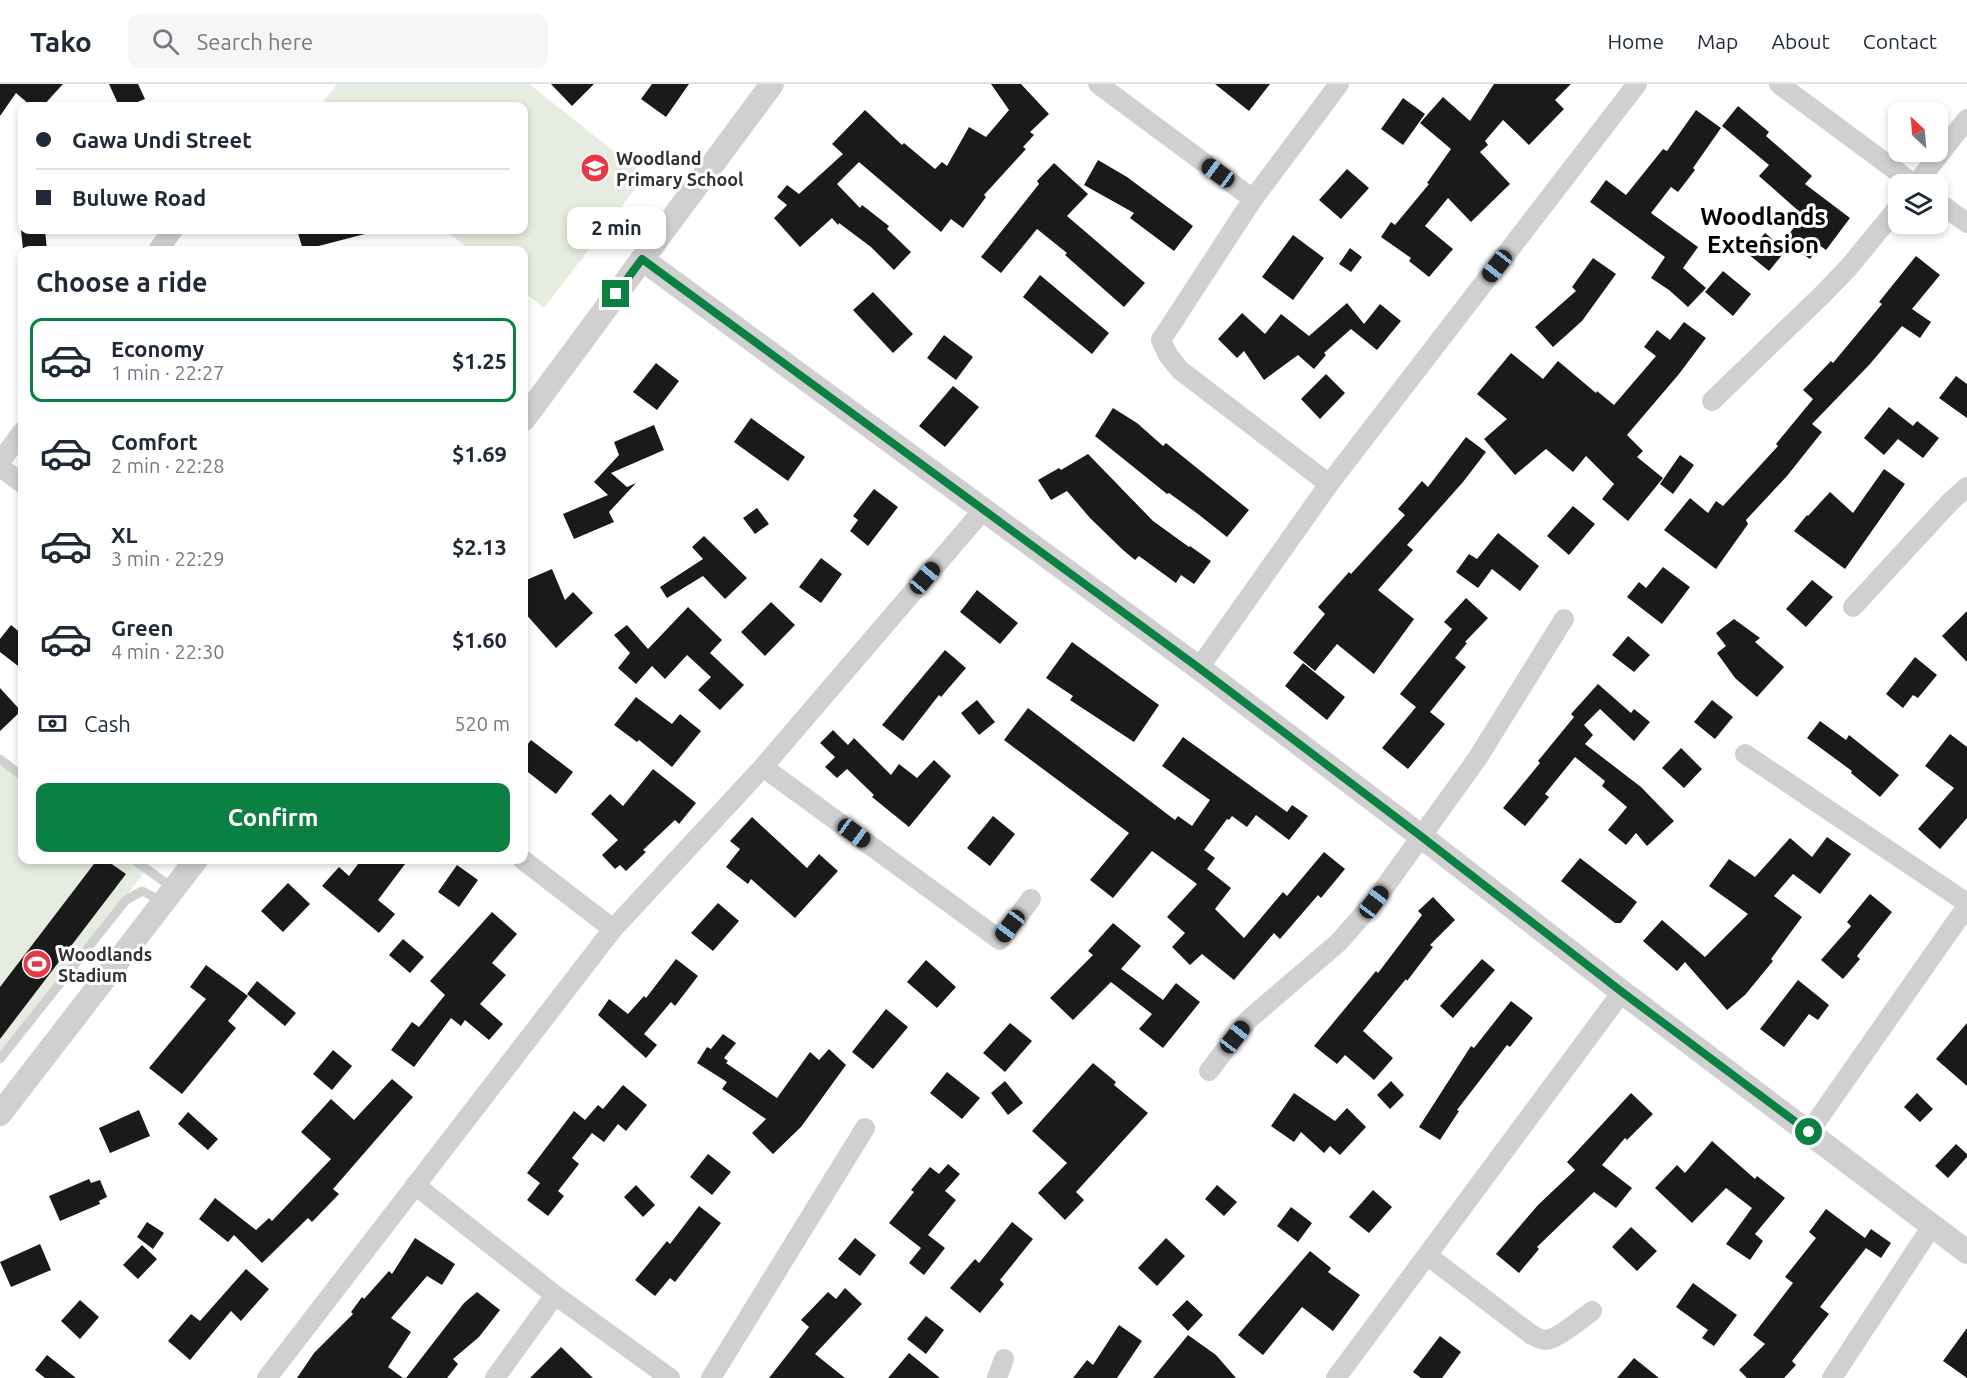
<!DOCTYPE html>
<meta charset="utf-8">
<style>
:root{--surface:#fff;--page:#f6f6f7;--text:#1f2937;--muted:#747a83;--line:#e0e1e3;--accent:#0b8043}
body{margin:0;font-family:Ubuntu,sans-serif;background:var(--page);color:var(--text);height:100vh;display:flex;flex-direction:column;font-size:22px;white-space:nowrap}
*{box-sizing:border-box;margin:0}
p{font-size:20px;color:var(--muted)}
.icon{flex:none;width:33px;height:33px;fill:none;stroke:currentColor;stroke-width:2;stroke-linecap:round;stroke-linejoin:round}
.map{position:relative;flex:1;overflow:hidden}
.drawer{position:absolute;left:18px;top:162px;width:510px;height:618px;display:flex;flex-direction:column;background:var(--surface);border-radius:12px;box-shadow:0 3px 9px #0003}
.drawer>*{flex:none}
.banner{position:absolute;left:18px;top:18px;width:510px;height:132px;border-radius:12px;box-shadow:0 3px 9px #0003;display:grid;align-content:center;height:132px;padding:0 18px;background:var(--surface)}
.needle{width:39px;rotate:334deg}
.tools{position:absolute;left:1888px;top:18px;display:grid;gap:12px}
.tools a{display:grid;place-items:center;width:60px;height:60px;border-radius:12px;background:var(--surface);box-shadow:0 3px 9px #0003;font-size:30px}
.end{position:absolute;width:27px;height:27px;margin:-14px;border:8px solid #0b8043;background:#fff;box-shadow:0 0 0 3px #fff}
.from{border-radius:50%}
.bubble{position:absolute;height:42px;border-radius:12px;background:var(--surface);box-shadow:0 3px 9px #0003;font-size:20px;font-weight:700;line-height:42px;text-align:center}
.car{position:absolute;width:18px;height:36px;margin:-18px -9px;border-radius:8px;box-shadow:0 0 4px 2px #0007;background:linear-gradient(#222 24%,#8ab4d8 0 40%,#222 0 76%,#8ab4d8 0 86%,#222 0)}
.banner b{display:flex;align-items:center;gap:21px;height:57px;font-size:22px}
.banner b+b{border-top:2px solid var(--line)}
.banner i{width:15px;height:15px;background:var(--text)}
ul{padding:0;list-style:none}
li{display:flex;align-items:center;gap:18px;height:84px;margin:0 12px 9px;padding:0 6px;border:3px solid transparent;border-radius:12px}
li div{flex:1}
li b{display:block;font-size:22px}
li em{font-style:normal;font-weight:700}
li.current{border-color:var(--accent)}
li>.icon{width:54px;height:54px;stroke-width:1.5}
h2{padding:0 18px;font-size:27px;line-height:72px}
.pay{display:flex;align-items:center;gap:15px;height:66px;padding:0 18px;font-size:22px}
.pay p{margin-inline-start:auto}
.primary-button{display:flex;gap:12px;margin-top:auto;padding:12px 18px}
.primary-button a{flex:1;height:69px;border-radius:12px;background:var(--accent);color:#fff;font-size:24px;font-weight:700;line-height:69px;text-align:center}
header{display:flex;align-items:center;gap:36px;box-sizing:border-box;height:84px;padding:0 30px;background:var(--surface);border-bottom:2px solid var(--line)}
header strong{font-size:28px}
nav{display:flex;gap:33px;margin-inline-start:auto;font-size:21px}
.search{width:420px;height:54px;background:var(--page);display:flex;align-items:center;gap:15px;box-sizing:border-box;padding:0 21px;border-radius:12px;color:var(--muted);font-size:22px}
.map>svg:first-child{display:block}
.green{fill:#e6ecdf}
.building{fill:#1a1a1a}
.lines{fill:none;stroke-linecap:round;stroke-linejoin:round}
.service{stroke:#d0d0d0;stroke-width:9}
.minor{stroke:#d0d0d0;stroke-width:20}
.tertiary{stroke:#d0d0d0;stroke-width:24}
.route{stroke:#0b8043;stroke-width:8}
.labels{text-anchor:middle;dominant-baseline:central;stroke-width:6;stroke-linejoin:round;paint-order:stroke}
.poi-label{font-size:18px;font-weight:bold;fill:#333;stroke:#fff;text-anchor:start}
.district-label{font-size:24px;font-weight:bold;fill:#000;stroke:#fff}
</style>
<header>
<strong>Tako</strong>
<div class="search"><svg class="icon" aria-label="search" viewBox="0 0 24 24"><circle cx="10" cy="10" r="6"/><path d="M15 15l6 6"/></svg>Search here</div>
<nav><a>Home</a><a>Map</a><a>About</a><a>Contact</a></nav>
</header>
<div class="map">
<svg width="1967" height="1294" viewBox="0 0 1967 1294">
<rect width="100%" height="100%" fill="#fff"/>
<path class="green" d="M337,0H529L645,92L544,224L524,208V166H471L445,146H524V22H320Z
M0,674L22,691V776H134L147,785L0,975Z"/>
<path class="building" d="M0,0H63L43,22H31L16,9L0,32Z
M109,0H138L145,15L128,22H119Z
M551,0H594L572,22Z
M652,0H689L666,33L641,15Z
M991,0H1021L1049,30L1030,48L1034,51L1023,63L1026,65L984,111L986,113L963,144L951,135L941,148L859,78L837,100L860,124L862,121L889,142L887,145L911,168L894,186L871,163L839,139L838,141L832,134L800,163L774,134L787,121L777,113L787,101L799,110L843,70L832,60L865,26L902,61L904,59L935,85L942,78L947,82L969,43L986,53L1009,26Z
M1215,0H1270L1249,27Z
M1494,0H1571L1555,16L1564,25L1529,61L1503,36L1485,57L1488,61L1480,68L1510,100L1471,138L1448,114L1425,142L1453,165L1429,193L1409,177L1411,174L1381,153L1391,138L1395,141L1429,100L1427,99L1451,65L1420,39L1443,13L1470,37Z
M1403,14L1425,30L1403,61L1381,45Z
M1738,22L1769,48L1766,52L1812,92L1805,100L1850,134L1826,166L1819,161L1810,175L1784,157L1803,131L1759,92L1769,81L1722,42Z
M1696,26L1721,44L1693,84L1695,86L1678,108L1671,103L1651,129L1698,163L1683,184L1706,204L1688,223L1669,206L1651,194L1665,173L1590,118L1606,96L1626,111L1663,65L1667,67Z
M1098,76L1127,93L1193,142L1174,167L1130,134L1134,129L1084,101Z
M1054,79L1088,110L1067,132L1145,199L1124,223L1065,171L1067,169L1037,145L1001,189L981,173L1039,100L1037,97Z
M1347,85L1369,104L1341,135L1319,116Z
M21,146H45L47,166H23Z
M297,146H364L365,150L303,166Z
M1765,149L1786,166L1769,187L1748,170Z
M1293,151L1324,174L1293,216L1262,193Z
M1350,164L1362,173L1351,188L1339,180Z
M1916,172L1940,191L1912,225L1931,238L1920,254L1902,242L1870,280L1812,340L1822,348L1787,392L1746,436L1748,440L1716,485L1664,446L1690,414L1708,429L1716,417L1723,422L1778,362L1776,360L1813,315L1803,306L1831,277L1833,279L1882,220L1879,218Z
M1593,174L1616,190L1582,237L1553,263L1535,243L1576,207L1572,203Z
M1723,187L1751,210L1733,232L1705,208Z
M1040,191L1109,249L1092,270L1023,213Z
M873,208L913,250L893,269L853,226Z
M1347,219L1364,240L1380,220L1401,237L1377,266L1351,245L1324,269L1326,271L1314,285L1298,271L1264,296L1244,267L1237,274L1218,255L1242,229L1265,250L1281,230L1309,252Z
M1684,238L1706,254L1679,290L1627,351L1643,367L1637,373L1663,394L1628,437L1602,415L1614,400L1586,372L1573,388L1546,365L1515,391L1484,355L1507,335L1477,310L1511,269L1543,295L1558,277L1596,309L1597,307L1614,321L1656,272L1644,263L1657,246L1670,256Z
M944,251L973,273L956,296L927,274Z
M656,279L679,297L657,326L633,308Z
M1326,290L1345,309L1320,335L1301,315Z
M1956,292L1967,300V334L1939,314Z
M953,302L979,323L945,363L919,342Z
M1889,323L1913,342L1917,337L1939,354L1923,374L1898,355L1884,371L1864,354Z
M1113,324L1137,339L1163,362L1166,359L1249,426L1227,453L1198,430L1169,409L1167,410L1095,352Z
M751,334L805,373L788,397L734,358Z
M654,341L664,366L611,389L627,403L636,399L609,428L614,438L574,455L563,430L608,411L594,398L619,371L614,358Z
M1466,353L1486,368L1463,398L1407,461L1413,466L1378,506L1414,535L1374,590L1337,560L1315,587L1293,569L1325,530L1318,523L1349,488L1351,490L1405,431L1398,425L1422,397L1428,403Z
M1088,370L1153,437L1189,463L1190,462L1211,477L1194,500L1181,491L1176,499L1139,472L1135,476L1123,466L1090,434L1067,407L1051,416L1038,396L1059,384L1061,386Z
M1680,371L1694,381L1673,410L1660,400Z
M1884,385L1905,400L1845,485L1794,447L1807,431L1808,432L1830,408L1853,429Z
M874,405L898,423L868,462L850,447L858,436L853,432Z
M1573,422L1595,440L1569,471L1547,452Z
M757,424L769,440L755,450L743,434Z
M1498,449L1539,482L1520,507L1492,485L1478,504L1456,488L1469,470L1477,475Z
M704,452L747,494L725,515L703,492L667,514L660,503L703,475L692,463Z
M821,474L842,490L821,519L799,503Z
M1663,483L1690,503L1662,540L1627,513L1639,498L1646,504Z
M552,485L565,516L573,508L593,529L556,564L524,528V497Z
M1812,496L1833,513L1806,543L1786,525Z
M977,506L1018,539L1000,560L960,528Z
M1466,514L1488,534L1465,558L1467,559L1455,574L1466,583L1430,628L1445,640L1408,685L1382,664L1416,623L1400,610L1452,545L1444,538Z
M771,518L795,541L765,572L741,548Z
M688,523L722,556L710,569L744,601L720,626L698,606L711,593L687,571L665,595L652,582L636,600L618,584L630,569L614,551L627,541L648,565Z
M1967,527V578L1942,552Z
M1734,535L1760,554L1755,558L1784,583L1757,613L1735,594L1717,569L1726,562L1716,549Z
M11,541L22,550V585L0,568V555Z
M1628,552L1650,571L1634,588L1612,571Z
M1072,558L1159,621L1134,658L1070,616L1073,612L1046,594Z
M945,566L966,584L941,613L939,611L903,657L882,641Z
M1915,573L1937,591L1918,614L1913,611L1903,624L1886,610Z
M1303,579L1345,613L1327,636L1285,602Z
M1598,600L1631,629L1634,625L1650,638L1634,657L1600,625L1584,641L1593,651L1585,660L1641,703L1674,737L1647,762L1636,749L1626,761L1608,746L1627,723L1602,702L1605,697L1575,673L1545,710L1549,713L1525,742L1503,724L1540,679L1538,677L1574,633L1571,630Z
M0,604L21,627L0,647Z
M636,613L672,640L680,630L701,647L672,683L639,656L637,658L614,641Z
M977,616L995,638L979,651L961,629Z
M1712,616L1733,633L1715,655L1694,638Z
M1028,624L1175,736L1178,732L1192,742L1210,716L1162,682L1183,653L1287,728L1292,721L1308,732L1289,756L1256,731L1247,743L1232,732L1229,736L1227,735L1204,766L1215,774L1207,785L1231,804L1215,825L1244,854L1283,808L1287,812L1324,768L1345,785L1321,814L1318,811L1280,855L1274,849L1234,896L1202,870L1190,881L1172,863L1185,849L1167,833L1197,800L1152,767L1113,814L1090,796L1129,749L1004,656Z
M1820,637L1846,656L1849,651L1899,691L1880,713L1851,689L1852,687L1807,654Z
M833,646L848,661L854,654L891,691L899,680L917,694L934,676L951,692L909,743L872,713L874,711L847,685L837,694L825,683L835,673L820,659Z
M1950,650L1967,663V734L1940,765L1918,745L1954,704L1925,682Z
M531,656L573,688L556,710L524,685V665Z
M1681,664L1702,685L1684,704L1662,684Z
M653,685L696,719L679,740L675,736L643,766L646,768L626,787L620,781L615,785L602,771L618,756L591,730L610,710L623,722Z
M993,732L1015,750L990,782L967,764Z
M752,733L807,784L819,770L838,787L795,834L751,795L748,800L726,783L740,765L730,757Z
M1827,753L1851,770L1820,810L1793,790L1774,812L1802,833L1771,875L1773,877L1745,911L1727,926L1685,878L1677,887L1643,857L1662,836L1705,873L1748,830L1709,802L1729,775L1755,793L1790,754L1812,773Z
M1580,774L1637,818L1621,839H1615L1561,797Z
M97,776H106L126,790L0,955V903Z
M361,776H408L378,816L395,830L379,849L322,802L339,783L349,792Z
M457,781L478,796L459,823L438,808Z
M288,799L310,820L283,848L261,827Z
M1870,810L1892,828L1857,872L1860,875L1843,895L1821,876L1851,842L1847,838Z
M1433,813L1455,836L1430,861L1433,863L1407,897L1406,895L1363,947L1393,974L1374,996L1345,971L1337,980L1314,962L1376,887L1378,889L1422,831L1418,827Z
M718,819L739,837L713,867L691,849Z
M492,828L517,850L492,879L506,891L480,920L503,940L489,956L465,936L461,942L451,934L414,983L391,966L412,938L419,943L445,911L430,897Z
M1113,839L1141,862L1121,885L1163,916L1176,899L1200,918L1163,964L1139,945L1152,930L1111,898L1073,936L1050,914L1093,871L1088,867Z
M403,855L424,873L410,889L389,871Z
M676,875L698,892L675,922L671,918L644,950L657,961L646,974L598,931L609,915L628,930L644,912L646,914Z
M1482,875L1495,886L1453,934L1440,922Z
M926,876L956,903L937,924L907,898Z
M206,881L248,912L228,937L236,944L182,1010L149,984L206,915L190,903Z
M1798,896L1829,921L1818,936L1809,930L1784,963L1760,945Z
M257,897L296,929L285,942L247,910Z
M1511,917L1533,934L1510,963L1507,961L1457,1026L1459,1027L1440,1056L1419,1043L1471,962L1474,964Z
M886,925L908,943L873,985L852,968Z
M1010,939L1032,957L1005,988L983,969Z
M1967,939V1002L1936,975Z
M723,950L736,959L724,974L728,977L726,979L777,1014L810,968L819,976L829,965L846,981L801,1043L773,1070L752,1049L766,1035L722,1005L727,998L697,979L707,963L711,965Z
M333,966L352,982L332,1006L313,990Z
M1093,979L1116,998L1114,1001L1148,1029L1076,1108L1084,1116L1065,1136L1038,1109L1067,1079L1032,1047Z
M947,988L980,1014L962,1035L930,1009Z
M392,995L413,1013L333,1105L339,1110L312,1138L308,1134L262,1179L234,1151L228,1158L199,1135L215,1114L256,1146L269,1134L272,1137L331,1075L301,1048L331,1015L354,1036Z
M1005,997L1023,1019L1008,1031L991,1009Z
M1391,997L1404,1011L1390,1025L1377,1011Z
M623,1001L647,1021L626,1047L618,1040L604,1058L592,1049L572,1074L579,1080L558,1107L564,1112L548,1132L527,1116L540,1099L527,1089L574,1027L585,1036L598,1021L603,1025Z
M1294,1009L1335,1037L1347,1024L1366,1043L1340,1071L1330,1062L1324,1069L1301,1048L1294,1058L1271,1042Z
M1631,1009L1653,1030L1627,1056L1625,1054L1602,1081L1632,1104L1616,1124L1594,1108L1537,1163L1539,1165L1519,1189L1496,1170L1538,1121L1575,1086L1567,1078Z
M1917,1009L1933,1025L1920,1038L1904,1023Z
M139,1026L150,1052L110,1069L99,1044Z
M188,1028L218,1055L208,1066L178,1040Z
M1712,1057L1755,1095L1757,1092L1785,1114L1755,1150L1763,1157L1750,1176L1726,1160L1752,1124L1726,1104L1692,1139L1655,1104L1677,1081L1685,1089Z
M1956,1060L1967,1070V1073L1948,1094L1935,1082Z
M708,1070L731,1088L712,1111L690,1093Z
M948,1080L960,1090L945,1107L956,1116L928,1151L945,1164L924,1191L909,1179L921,1164L889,1139L914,1108L911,1106L930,1083L939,1090Z
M89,1095L91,1099L100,1096L107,1113L99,1117L100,1120L60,1137L49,1112Z
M636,1101L655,1121L643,1133L624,1113Z
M1217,1101L1237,1118L1224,1132L1205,1115Z
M1373,1106L1392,1123L1369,1149L1349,1133Z
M699,1122L721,1139L675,1198L670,1194L655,1212L635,1196L667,1157L670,1160Z
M1291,1123L1312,1139L1298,1158L1277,1142Z
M1826,1125L1865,1154L1871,1145L1891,1159L1881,1174L1866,1164L1820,1223L1829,1230L1792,1277L1796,1281L1784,1294H1747L1739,1286L1765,1260L1753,1251L1793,1199L1785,1193L1816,1154L1809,1148Z
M147,1138L164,1149L153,1165L137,1153Z
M1012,1138L1033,1155L1000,1196L1004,1200L980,1229L950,1204L975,1175L979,1179Z
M1631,1143L1657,1167L1637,1187L1612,1163Z
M415,1154L455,1180L442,1201L427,1192L391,1234L411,1248L388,1283L403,1294H297L314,1269L353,1230L351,1228L362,1213L364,1215L389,1187L392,1190Z
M855,1154L876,1171L860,1192L838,1175Z
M1166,1154L1185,1172L1157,1202L1138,1184Z
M40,1160L51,1186L11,1203L0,1178Z
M142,1161L157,1175L138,1195L123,1181Z
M1310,1167L1331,1184L1328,1188L1360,1211L1333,1247L1302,1223L1263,1271L1238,1251Z
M246,1185L269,1205L241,1237L231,1227L190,1276L168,1257L191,1230L200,1237Z
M1693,1199L1737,1231L1714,1262L1702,1254L1708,1246L1676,1223Z
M845,1204L862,1220L815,1270L845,1294H769L809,1243L801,1236L828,1208L836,1215Z
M477,1208L500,1226L479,1253L453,1275L458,1280L447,1294H406L464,1219Z
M80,1216L99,1233L80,1255L61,1237Z
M1187,1216L1203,1231L1188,1247L1172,1231Z
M926,1232L944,1246L926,1270L907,1255Z
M1119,1241L1142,1257L1117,1294H1073L1087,1276L1093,1281Z
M1967,1244V1294L1943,1277Z
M1188,1251L1216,1271L1236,1294H1153Z
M1440,1252L1461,1268L1442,1294H1421L1413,1288Z
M561,1263L593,1294H530Z
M909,1269L940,1294H888Z
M47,1271L76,1294H45L35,1286Z
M1634,1274L1659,1294H1617Z"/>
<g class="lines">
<path class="service" d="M0,675L22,692
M134,776L173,804
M0,975L126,816L142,807L162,817"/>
<path class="minor" d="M1098,0L1253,115
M1779,0L1914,100
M1916,100L1967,35
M1938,118L1967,139
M158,166L173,146
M1712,317L1822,211L1849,183L1899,122
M0,378L22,348
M0,383L22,399
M1329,400L1180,286L1168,271L1161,256L1253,115L1339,0
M1853,523L1951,417L1967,403
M1199,584L1329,400L1637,0
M1745,670L1967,819
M763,683L1000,856L1031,815
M523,776L613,845
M1209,987L1248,936L1339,858L1374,818L1477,675L1564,535
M1809,1048L1967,822
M415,1101L555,1211L670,1294
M1428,1172L1532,1251C1536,1253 1541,1256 1546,1256C1558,1255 1581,1235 1592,1227
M267,1294L613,845L763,683L984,425
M495,1294L555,1211
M711,1294L865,1044
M997,1294L1004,1275
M1336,1294L1622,908
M1832,1294L1932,1142"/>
<path class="tertiary" d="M642,175L1199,584L1422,753L1622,908L1967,1168
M524,335L772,0
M0,1030L196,776"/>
</g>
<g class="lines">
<path class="route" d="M616,210L642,175L1199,584L1422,753L1622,908L1809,1048"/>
</g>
<defs>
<g id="school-disc" transform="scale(1.5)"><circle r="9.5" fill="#e63946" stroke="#fff"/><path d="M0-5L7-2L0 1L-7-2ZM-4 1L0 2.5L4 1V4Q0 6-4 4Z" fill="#fff"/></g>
<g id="stadium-disc" transform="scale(1.5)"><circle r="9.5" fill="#e63946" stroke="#fff"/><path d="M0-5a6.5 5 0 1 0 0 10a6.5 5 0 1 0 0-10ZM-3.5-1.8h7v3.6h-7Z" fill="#fff"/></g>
</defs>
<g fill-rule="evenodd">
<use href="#school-disc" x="595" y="84"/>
<use href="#stadium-disc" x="37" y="880"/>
</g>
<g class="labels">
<g class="poi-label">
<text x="616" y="74">Woodland<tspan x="616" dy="21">Primary School</tspan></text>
<text x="58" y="870">Woodlands<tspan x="58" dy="21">Stadium</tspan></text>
</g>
<g class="district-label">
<text x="1763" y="132">Woodlands<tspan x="1763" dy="28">Extension</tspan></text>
</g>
</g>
</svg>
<div class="tools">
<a><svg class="needle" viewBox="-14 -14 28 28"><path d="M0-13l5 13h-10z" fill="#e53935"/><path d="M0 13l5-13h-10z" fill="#747a83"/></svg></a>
<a><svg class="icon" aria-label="layers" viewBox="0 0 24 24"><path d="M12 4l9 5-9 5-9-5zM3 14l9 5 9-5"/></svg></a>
</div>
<i class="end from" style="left:1809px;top:1048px"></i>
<i class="end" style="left:616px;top:210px"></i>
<div class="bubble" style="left:567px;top:123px;width:99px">2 min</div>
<i class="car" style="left:1218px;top:89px;rotate:306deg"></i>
<i class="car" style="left:1497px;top:182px;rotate:218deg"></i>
<i class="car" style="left:925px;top:494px;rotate:40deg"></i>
<i class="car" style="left:854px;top:749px;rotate:126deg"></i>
<i class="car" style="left:1374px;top:818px;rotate:37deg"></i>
<i class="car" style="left:1010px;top:842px;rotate:217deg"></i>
<i class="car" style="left:1235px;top:953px;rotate:38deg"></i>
<div class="banner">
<b><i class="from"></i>Gawa Undi Street</b>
<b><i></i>Buluwe Road</b>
</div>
<section class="drawer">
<h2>Choose a ride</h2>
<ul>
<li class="current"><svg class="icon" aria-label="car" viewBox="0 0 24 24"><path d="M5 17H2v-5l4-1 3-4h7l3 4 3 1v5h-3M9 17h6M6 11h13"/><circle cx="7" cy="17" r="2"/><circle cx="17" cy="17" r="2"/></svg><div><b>Economy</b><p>1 min · 22:27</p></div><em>$1.25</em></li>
<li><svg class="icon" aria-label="car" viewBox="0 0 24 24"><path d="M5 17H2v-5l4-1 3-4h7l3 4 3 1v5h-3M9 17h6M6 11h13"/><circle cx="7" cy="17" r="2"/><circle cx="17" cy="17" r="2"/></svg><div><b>Comfort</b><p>2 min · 22:28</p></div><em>$1.69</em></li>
<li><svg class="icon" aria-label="car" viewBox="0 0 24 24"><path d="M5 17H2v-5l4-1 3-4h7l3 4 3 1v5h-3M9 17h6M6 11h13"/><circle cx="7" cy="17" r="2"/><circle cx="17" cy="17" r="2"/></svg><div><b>XL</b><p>3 min · 22:29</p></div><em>$2.13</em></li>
<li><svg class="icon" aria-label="car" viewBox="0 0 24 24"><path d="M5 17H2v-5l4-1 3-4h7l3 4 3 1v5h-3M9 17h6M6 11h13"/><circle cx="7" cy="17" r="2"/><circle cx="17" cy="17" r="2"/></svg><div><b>Green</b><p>4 min · 22:30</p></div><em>$1.60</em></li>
</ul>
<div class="pay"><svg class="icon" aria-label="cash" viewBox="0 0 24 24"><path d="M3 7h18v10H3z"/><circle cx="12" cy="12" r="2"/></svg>Cash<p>520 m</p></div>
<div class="primary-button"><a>Confirm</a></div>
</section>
</div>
